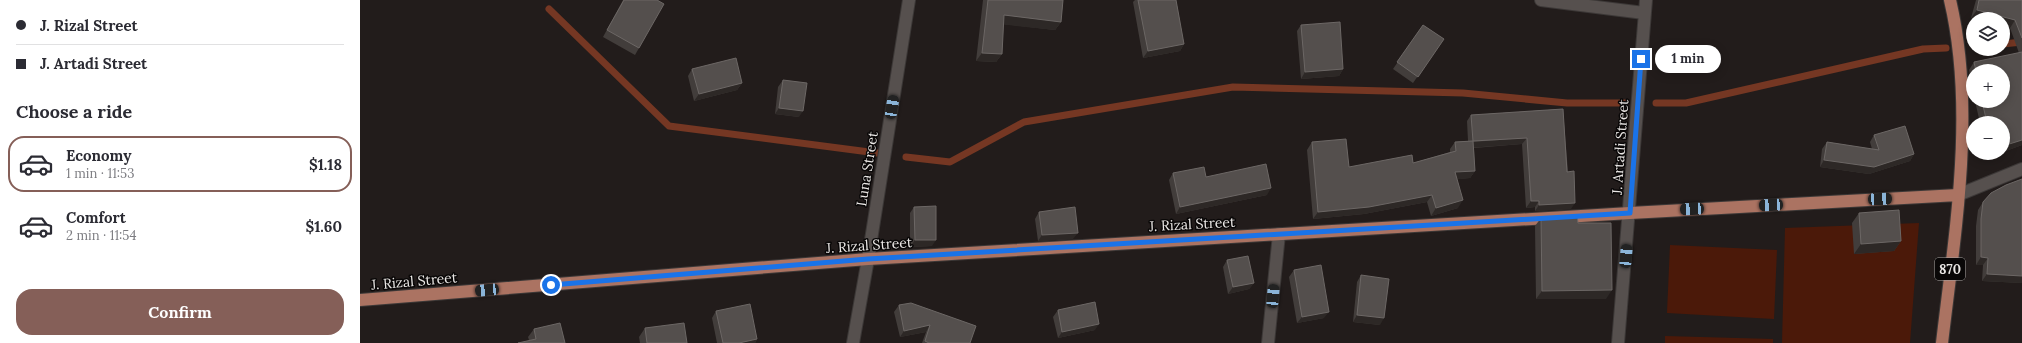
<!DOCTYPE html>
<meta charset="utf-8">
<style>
:root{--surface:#fff;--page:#f7f7f7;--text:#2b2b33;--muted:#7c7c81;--line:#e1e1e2;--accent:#855f58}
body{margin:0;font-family:Lora,serif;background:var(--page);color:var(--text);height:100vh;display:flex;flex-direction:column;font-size:15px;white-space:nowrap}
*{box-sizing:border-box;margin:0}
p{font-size:13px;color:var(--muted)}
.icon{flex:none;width:22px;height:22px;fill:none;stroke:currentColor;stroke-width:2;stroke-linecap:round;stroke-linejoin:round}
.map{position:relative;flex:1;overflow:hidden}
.side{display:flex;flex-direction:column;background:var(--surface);width:360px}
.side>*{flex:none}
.banner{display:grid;align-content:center;height:88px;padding:0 16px;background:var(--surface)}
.fabs{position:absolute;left:1606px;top:12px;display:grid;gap:8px}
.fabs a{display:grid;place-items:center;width:44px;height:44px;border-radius:50%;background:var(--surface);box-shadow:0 2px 10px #0003;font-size:20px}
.end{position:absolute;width:18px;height:18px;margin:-9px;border:5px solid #1a73e8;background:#fff;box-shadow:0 0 0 2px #fff}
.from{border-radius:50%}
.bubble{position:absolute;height:28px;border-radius:14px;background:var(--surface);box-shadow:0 2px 10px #0003;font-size:13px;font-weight:700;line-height:28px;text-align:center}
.car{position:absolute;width:12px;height:24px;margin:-12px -6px;border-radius:5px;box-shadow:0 0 3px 1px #0007;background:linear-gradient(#222 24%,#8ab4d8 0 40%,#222 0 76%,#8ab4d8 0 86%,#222 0)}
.banner b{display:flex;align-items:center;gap:14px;height:38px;font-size:15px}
.banner b+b{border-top:1px solid var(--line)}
.banner i{width:10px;height:10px;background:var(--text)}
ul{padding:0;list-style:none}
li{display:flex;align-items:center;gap:12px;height:56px;margin:0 8px 6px;padding:0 8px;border:2px solid transparent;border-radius:16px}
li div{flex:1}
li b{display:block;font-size:15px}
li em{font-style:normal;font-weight:700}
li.selected{border-color:var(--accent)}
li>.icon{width:36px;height:36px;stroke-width:1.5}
h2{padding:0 16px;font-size:18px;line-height:48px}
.action{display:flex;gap:8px;margin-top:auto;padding:8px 16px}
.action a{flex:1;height:46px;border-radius:16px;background:var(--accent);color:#fff;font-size:16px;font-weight:700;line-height:46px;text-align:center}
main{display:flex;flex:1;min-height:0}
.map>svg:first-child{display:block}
.green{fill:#4b1909}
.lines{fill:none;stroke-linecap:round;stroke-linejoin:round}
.stream{stroke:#753723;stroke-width:7}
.minor-casing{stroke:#3c3837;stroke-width:14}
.major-casing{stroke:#3c3837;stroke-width:14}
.minor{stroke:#56504e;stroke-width:12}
.major{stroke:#ab7362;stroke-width:12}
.wall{fill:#423d3b}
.shaded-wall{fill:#2d2826}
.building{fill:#544f4d;stroke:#6c6765}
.route{stroke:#1a73e8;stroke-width:5}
.labels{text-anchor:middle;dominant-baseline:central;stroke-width:3;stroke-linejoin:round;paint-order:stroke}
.shield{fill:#090707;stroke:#a7a4a3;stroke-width:1}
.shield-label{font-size:13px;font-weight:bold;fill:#ebe8e6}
.street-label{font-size:14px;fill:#ebe8e6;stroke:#090707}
</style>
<main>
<section class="side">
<div class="banner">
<b><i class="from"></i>J. Rizal Street</b>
<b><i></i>J. Artadi Street</b>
</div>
<h2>Choose a ride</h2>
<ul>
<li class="selected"><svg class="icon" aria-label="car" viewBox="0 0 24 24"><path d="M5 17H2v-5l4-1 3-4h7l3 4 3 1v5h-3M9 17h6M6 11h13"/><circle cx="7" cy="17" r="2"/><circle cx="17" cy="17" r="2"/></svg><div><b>Economy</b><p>1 min · 11:53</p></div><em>$1.18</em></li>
<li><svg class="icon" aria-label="car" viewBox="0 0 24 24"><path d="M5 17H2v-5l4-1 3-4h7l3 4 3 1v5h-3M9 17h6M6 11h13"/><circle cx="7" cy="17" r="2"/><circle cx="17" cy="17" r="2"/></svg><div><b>Comfort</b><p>2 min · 11:54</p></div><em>$1.60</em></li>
</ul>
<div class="action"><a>Confirm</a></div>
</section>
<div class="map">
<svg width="1662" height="343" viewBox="0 0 1662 343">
<rect width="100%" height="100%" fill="#221c1b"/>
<path class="green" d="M1559,223L1550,343H1422L1425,228Z
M1310,245L1417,250L1414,319L1307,313Z
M1305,336L1413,339V343H1305Z"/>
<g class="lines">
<path class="stream" d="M189,9L309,126L517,153
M1643,44L1662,42
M1296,103H1326L1563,49L1586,48
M546,157L590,162L664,122L873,87L1103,93L1207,103H1265"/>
<g class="minor-casing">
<path id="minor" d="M1181,0L1284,13
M1598,195L1662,169
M493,343L508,259L549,0
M908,343L919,234
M1258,343L1286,0"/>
</g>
<g class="major-casing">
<path id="major" d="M0,300L508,259L1270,213L1598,195
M1582,343C1595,232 1616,110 1590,0"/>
</g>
<use href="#minor" class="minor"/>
<use href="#major" class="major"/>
</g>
<path class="wall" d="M263,0H297L279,48L275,55L243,37Z
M623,0H703L701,22L695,30L643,24L642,54L636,62L616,61Z
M775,0H816L824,44L820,51L783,58L773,2Z
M1616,0H1662V145L1643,152V123H1620L1615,101H1643V71H1613V90L1609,70L1614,62L1659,53L1650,28L1643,26V19H1616L1611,18Z
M941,25L983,69L979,76L941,79L937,31Z
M1063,25L1084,39L1053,83L1033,69Z
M332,69L382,83L377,90L334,101L328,76Z
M423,80L439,117L415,114L418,87Z
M1203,109L1211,209L1175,211V207L1166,208L1162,144L1114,148L1115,171L1110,178L1097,179L1098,208L1071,216L1067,202L1004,214L953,219L947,150L952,142L989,167L1053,163L1090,152V149L1095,142L1108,141L1107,121L1111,115Z
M1514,135L1554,154L1550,161L1509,174L1460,167L1462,149L1467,142L1512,149L1510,142Z
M1626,153H1641L1627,158Z
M813,173L907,195L816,214L809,180Z
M1623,202L1662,283L1622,281L1623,265H1616V226L1618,210Z
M554,207L572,246L550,247V213Z
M679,212L713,239L678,241L675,219Z
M1499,213L1541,241L1534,251L1494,254L1492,223Z
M1181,218L1218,223L1246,299H1176L1175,226Z
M867,260L894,283L889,289L868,294L863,267Z
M934,270L964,318L937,323L929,277Z
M1001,275L1020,325L993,322L997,282Z
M539,305L610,343H562L566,332L540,337L534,312Z
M698,310L735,330L698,338L693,317Z
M356,311L397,339L395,343H357L352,318Z
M285,328L327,343H280L279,337Z
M174,329L205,343L169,340L168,337Z"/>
<path class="shaded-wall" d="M1617,10L1655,20L1650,28L1643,26V19H1616L1611,18Z
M644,15L701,22L695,30L638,24Z
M824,44L820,51L783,58L788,51Z
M622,53L642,54L636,62L616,61Z
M983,69L979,76L941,79L945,72Z
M382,83L377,90L334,101L339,94Z
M419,108L443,111L439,117L415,114Z
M1167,138L1162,144L1108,148L1113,142Z
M1662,140V145L1643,152V146Z
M1631,153H1641L1627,158Z
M1554,154L1550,161L1509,174L1460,167L1464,160Z
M1115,171L1110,178L1090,180L1095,172Z
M911,188L907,195L816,214L820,207Z
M1072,195L1067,202L1004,214L953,219L958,212Z
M1103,200L1098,208L1071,216L1076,208Z
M1171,201H1179L1175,207L1166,208Z
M1215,203L1211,209L1175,211L1179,205Z
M718,233L713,239L678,241L682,235Z
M555,240H576L572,246L550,247Z
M1541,241L1534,251L1494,254L1501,244Z
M1621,257L1628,258L1623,265H1616Z
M1627,274L1662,276V283L1622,281Z
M894,283L889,289L868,294L873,287Z
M1252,290L1246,299H1176L1182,291Z
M969,312L964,318L937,323L942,317Z
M997,315L1024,318L1020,325L993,322Z
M739,324L735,330L698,338L702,332Z
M570,325L566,332L540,337L544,331Z
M397,339L395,343H379Z"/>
<path class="building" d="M264,0H297L304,4L279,48L247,30Z
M628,0H703L701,22L644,15L642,54L622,53Z
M778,0H816L824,44L788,51Z
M1619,0H1662V38L1655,20L1617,10Z
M980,22L983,69L945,72L941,25Z
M1063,25L1084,39L1058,77L1037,62Z
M1662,52V140L1643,146V123H1627L1622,101H1643V71H1616L1614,62Z
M376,58L382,83L339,94L332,69Z
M423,80L447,83L443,111L419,108Z
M1203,109L1207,172L1214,171L1215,203L1179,205V201H1171L1167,138L1113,141L1111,115Z
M1545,126L1554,154L1514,167L1464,160L1467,142L1519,150L1514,135Z
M986,139L989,167L1052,155L1053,163L1096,151L1095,142L1113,141L1115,171L1095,172L1103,200L1076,208L1072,195L1009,207L958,212L952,142Z
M906,164L911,188L820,207L813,173L844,167L846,177Z
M1662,179V276L1627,274L1628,258L1621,257V219L1623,202L1631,193L1646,185Z
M576,206V240H555L554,207Z
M715,207L718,233L682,235L679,212Z
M1539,210L1541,241L1501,244L1499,213Z
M1217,216L1218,223H1251L1252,290L1182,291L1181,218Z
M888,256L894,283L873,287L867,260Z
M961,265L969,312L942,317L934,270Z
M1001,275L1029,279L1024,318L997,315Z
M735,302L739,324L702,332L698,310Z
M551,303L616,326L610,343H569L565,341L570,325L544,331L539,305Z
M390,304L397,339L379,343H363L356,311Z
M200,323L205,343H158L176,339L174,329Z
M324,323L327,343H287L285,328Z"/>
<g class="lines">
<path class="route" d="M191,285L508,259L1270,213L1281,59"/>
</g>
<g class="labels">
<rect class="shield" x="1575" y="258" width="30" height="22" rx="3"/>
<g class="shield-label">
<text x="1590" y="269">870</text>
</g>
<g class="street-label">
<text transform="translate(1260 147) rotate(-86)">J. Artadi Street</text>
<text transform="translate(507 169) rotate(-81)">Luna Street</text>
<text transform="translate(832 224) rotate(-3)">J. Rizal Street</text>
<text transform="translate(509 245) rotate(-4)">J. Rizal Street</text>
<text transform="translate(54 281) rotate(-5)">J. Rizal Street</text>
</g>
</g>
</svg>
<div class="fabs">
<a><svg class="icon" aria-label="layers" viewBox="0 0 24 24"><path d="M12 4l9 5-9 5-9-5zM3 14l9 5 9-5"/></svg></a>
<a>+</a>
<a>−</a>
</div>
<i class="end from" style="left:191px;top:285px"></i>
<i class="end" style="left:1281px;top:59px"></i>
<div class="bubble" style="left:1295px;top:45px;width:66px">1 min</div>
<i class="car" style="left:532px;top:107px;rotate:9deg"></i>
<i class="car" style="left:1520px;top:199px;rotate:87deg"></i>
<i class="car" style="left:1411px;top:205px;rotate:267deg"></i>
<i class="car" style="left:1332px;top:209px;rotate:267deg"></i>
<i class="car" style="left:1266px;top:256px;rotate:5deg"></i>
<i class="car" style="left:127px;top:290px;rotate:265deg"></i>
<i class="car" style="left:913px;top:296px;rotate:5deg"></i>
</div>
</main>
